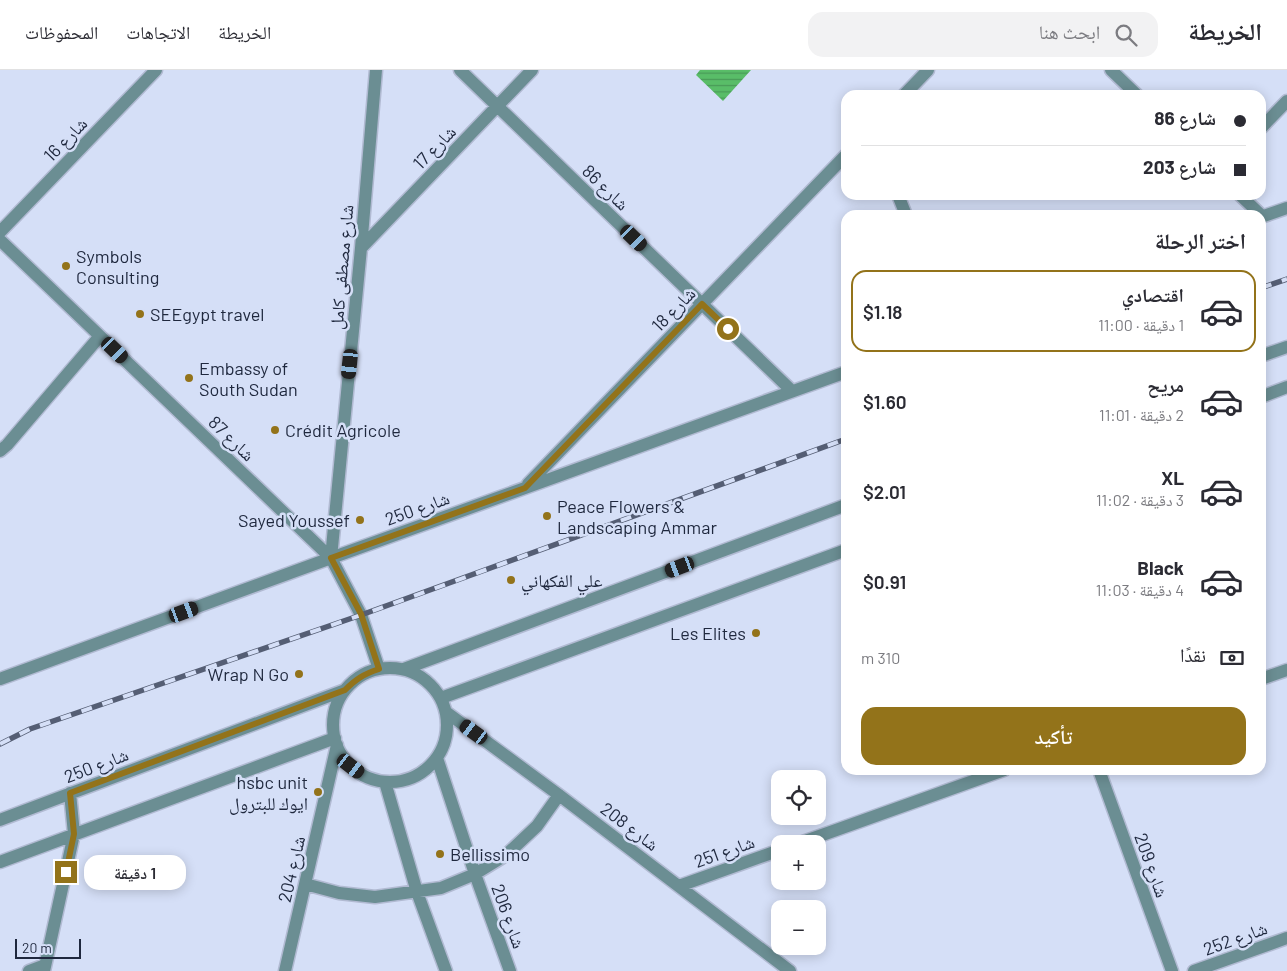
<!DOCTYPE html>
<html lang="ar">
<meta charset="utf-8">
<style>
:root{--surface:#fff;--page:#f2f2f3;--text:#2b2b33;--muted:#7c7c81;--line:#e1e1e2;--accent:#93731a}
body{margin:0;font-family:Barlow,"Noto Naskh Arabic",sans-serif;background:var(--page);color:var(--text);direction:rtl;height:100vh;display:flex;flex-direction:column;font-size:19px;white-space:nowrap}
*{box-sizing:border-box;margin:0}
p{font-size:16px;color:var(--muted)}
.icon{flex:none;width:28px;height:28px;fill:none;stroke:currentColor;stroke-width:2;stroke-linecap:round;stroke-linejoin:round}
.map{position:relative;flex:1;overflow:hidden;direction:ltr}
.details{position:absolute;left:841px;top:140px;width:425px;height:565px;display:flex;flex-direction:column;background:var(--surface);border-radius:15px;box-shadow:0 2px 12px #0003;direction:rtl}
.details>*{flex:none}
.hud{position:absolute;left:841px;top:20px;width:425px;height:110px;border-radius:15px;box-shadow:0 2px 12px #0003;direction:rtl;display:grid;align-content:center;height:110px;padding:0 20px;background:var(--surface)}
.fabs{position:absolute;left:771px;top:700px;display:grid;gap:10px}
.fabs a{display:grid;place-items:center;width:55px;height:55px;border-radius:10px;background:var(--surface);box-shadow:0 2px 12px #0003;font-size:25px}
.scale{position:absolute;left:15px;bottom:12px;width:66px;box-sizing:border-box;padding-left:5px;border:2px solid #1f283e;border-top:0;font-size:14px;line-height:18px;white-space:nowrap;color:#1f283e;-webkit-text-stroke:4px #d5dff7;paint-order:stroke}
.end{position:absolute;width:22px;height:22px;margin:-11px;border:6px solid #93731a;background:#fff;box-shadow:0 0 0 2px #fff}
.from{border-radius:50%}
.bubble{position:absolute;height:35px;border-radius:15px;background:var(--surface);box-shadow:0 2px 12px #0003;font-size:16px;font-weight:600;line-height:35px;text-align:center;direction:rtl}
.car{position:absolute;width:15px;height:30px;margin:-15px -8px;border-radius:6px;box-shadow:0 0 4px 1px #0007;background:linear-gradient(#222 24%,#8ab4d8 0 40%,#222 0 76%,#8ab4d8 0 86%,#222 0)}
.hud b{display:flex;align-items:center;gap:18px;height:48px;font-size:19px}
.hud b+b{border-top:1px solid var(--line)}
.hud i{width:12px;height:12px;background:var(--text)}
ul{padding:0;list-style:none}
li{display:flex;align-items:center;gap:15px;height:82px;margin:0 10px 8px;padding:0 10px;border:2px solid transparent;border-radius:15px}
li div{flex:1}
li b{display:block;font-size:19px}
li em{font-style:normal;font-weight:600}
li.on{border-color:var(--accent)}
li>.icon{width:45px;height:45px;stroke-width:1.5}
h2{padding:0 20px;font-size:22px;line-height:60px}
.pay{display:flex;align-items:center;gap:12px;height:55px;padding:0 20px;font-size:19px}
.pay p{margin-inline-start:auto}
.primary-button{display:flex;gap:10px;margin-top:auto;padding:10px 20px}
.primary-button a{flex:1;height:58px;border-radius:15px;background:var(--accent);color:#fff;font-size:20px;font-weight:600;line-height:58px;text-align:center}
header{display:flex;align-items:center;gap:30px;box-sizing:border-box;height:70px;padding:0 25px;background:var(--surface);border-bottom:1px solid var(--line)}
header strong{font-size:24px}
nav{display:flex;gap:28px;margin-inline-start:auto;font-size:18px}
.search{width:350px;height:45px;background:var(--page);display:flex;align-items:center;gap:12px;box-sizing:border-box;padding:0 18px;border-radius:15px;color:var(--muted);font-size:19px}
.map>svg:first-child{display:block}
.water{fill:url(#water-rules)}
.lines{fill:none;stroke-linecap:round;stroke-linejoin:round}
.minor-casing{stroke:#b1bad2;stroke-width:15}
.minor{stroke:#6b8e93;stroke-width:12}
.rail-casing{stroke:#555e74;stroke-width:5.5}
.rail{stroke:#d5dff7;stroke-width:4;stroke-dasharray:11;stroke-linecap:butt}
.route{stroke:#93731a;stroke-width:6}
.poi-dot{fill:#93731a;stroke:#d5dff7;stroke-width:2}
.labels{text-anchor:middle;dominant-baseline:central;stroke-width:5;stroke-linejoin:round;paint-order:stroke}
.street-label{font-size:18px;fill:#1f283e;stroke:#d5dff7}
.poi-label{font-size:18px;fill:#1f283e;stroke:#d5dff7;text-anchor:start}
</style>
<header>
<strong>الخريطة</strong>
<div class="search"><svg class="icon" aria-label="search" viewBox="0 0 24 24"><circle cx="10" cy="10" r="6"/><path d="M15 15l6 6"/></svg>ابحث هنا</div>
<nav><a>الخريطة</a><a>الاتجاهات</a><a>المحفوظات</a></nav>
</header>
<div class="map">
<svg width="1287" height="901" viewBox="0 0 1287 901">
<defs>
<pattern id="water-rules" width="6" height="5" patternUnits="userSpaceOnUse" patternTransform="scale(1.25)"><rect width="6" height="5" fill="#59bd68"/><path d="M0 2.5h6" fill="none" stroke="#499a57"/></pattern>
</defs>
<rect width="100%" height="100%" fill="#d5dff7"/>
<path class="water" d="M700,0H751L723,31L696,5Z"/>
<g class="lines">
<g class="minor-casing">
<path id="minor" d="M460,0L792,321
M1111,0L1137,25
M904,25L928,0
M1261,58L1287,31
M898,125L906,145
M1240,125L1261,145
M1261,147L1287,138
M0,162L156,0
M0,170L331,488L361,545L379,599
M361,178L532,0
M1261,286L1287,277
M1261,327L1287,317
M0,381L7,375L100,266
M528,414L846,85
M331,488L361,178L376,0
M333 655a57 57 0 1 1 114 0a57 57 0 1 1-114 0Z
M404,599L846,435
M0,609L331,488L846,302
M1261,609L1287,600
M441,628L846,480
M446,642L559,725L790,901
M437,688L475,804L510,901
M1099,700L1172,901
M385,712L417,822L446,901
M0,750L345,620
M797,774L1004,700
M0,792L335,668
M305,814L339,823L375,827L441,818L475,804L506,785L537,756L559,725
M679,816L780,780
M29,901L45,895
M44,901L74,764L70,723
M285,901L337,675
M1194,901L1287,868"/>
</g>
<use href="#minor" class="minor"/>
<g class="rail-casing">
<path id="rail" d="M1261,218L1287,209
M0,674L30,659L361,545L846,369"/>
</g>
<use href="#rail" class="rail"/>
</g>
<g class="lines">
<path class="route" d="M66,802L74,764L70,723L345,620C356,609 364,604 379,599L361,544L331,488L525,418L702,234L728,259"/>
</g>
<g class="poi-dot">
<circle cx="66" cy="196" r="5"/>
<circle cx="140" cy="244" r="5"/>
<circle cx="189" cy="308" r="5"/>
<circle cx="275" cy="360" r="5"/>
<circle cx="547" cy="446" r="5"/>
<circle cx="360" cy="450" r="5"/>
<circle cx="511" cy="510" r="5"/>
<circle cx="756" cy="563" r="5"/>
<circle cx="299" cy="604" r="5"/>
<circle cx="318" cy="722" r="5"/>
<circle cx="440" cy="784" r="5"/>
</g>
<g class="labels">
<g class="street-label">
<text transform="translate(65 69) rotate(-46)">شارع 16</text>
<text transform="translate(434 77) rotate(-46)">شارع 17</text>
<text transform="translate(606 117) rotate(44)">شارع 86</text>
<text transform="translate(341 197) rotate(-85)">شارع مصطفى كامل</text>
<text transform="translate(673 239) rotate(-46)">شارع 18</text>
<text transform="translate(232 368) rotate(44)">شارع 87</text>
<text transform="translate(417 438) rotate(-20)">شارع 250</text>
<text transform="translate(96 695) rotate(-21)">شارع 250</text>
<text transform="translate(630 756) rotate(37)">شارع 208</text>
<text transform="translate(724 781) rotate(-20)">شارع 251</text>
<text transform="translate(1152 795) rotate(70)">شارع 209</text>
<text transform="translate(291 799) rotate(-77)">شارع 204</text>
<text transform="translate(509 846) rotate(70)">شارع 206</text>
<text transform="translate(1235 868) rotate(-20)">شارع 252</text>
</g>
<g class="poi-label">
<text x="76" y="186">Symbols<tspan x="76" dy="21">Consulting</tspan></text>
<text x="150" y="244">SEEgypt travel</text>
<text x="199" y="298">Embassy of<tspan x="199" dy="21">South Sudan</tspan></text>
<text x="285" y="360">Crédit Agricole</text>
<text x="557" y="436">Peace Flowers &amp;<tspan x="557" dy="21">Landscaping Ammar</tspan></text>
<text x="350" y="450" text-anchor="end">Sayed Youssef</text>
<text x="521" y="510">علي الفكهاني</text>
<text x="746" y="563" text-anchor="end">Les Elites</text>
<text x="289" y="604" text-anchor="end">Wrap N Go</text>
<text x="308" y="712" text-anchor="end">hsbc unit<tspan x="308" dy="21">ايوك للبترول</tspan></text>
<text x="450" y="784">Bellissimo</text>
</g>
</g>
</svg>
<div class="fabs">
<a><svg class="icon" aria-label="locate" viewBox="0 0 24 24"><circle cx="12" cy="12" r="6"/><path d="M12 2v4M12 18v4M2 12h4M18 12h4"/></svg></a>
<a>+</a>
<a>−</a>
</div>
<div class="scale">20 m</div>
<i class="end from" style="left:728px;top:259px"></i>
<i class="end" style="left:66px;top:802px"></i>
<div class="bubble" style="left:84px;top:785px;width:102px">1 دقيقة</div>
<i class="car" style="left:634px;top:168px;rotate:134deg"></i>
<i class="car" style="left:115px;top:280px;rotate:134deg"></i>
<i class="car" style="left:350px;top:294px;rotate:186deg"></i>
<i class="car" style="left:680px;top:497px;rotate:249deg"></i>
<i class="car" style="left:184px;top:542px;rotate:70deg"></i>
<i class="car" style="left:474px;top:662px;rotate:306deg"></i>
<i class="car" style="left:351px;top:696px;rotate:127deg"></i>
<div class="hud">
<b><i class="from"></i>شارع 86</b>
<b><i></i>شارع 203</b>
</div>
<section class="details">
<h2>اختر الرحلة</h2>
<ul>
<li class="on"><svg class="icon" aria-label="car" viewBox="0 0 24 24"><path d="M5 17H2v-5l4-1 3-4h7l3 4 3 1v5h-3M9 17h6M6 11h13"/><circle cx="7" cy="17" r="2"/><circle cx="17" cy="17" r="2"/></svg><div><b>اقتصادي</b><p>1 دقيقة · 11:00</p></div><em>$1.18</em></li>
<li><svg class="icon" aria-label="car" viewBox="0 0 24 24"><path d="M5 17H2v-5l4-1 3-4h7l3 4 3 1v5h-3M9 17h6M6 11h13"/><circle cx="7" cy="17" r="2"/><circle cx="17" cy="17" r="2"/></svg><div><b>مريح</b><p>2 دقيقة · 11:01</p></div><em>$1.60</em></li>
<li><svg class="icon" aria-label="car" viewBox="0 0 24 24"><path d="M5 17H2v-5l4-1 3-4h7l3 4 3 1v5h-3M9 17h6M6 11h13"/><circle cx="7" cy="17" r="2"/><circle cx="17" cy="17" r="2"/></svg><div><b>XL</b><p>3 دقيقة · 11:02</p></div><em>$2.01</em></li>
<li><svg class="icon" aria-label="car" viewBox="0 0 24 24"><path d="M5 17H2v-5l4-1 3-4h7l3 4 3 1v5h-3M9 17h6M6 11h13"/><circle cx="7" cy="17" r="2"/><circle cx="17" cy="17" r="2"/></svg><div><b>Black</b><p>4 دقيقة · 11:03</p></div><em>$0.91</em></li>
</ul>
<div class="pay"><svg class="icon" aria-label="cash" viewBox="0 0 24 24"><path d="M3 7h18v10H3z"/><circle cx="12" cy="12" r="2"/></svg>نقدًا<p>310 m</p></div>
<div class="primary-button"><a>تأكيد</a></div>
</section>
</div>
